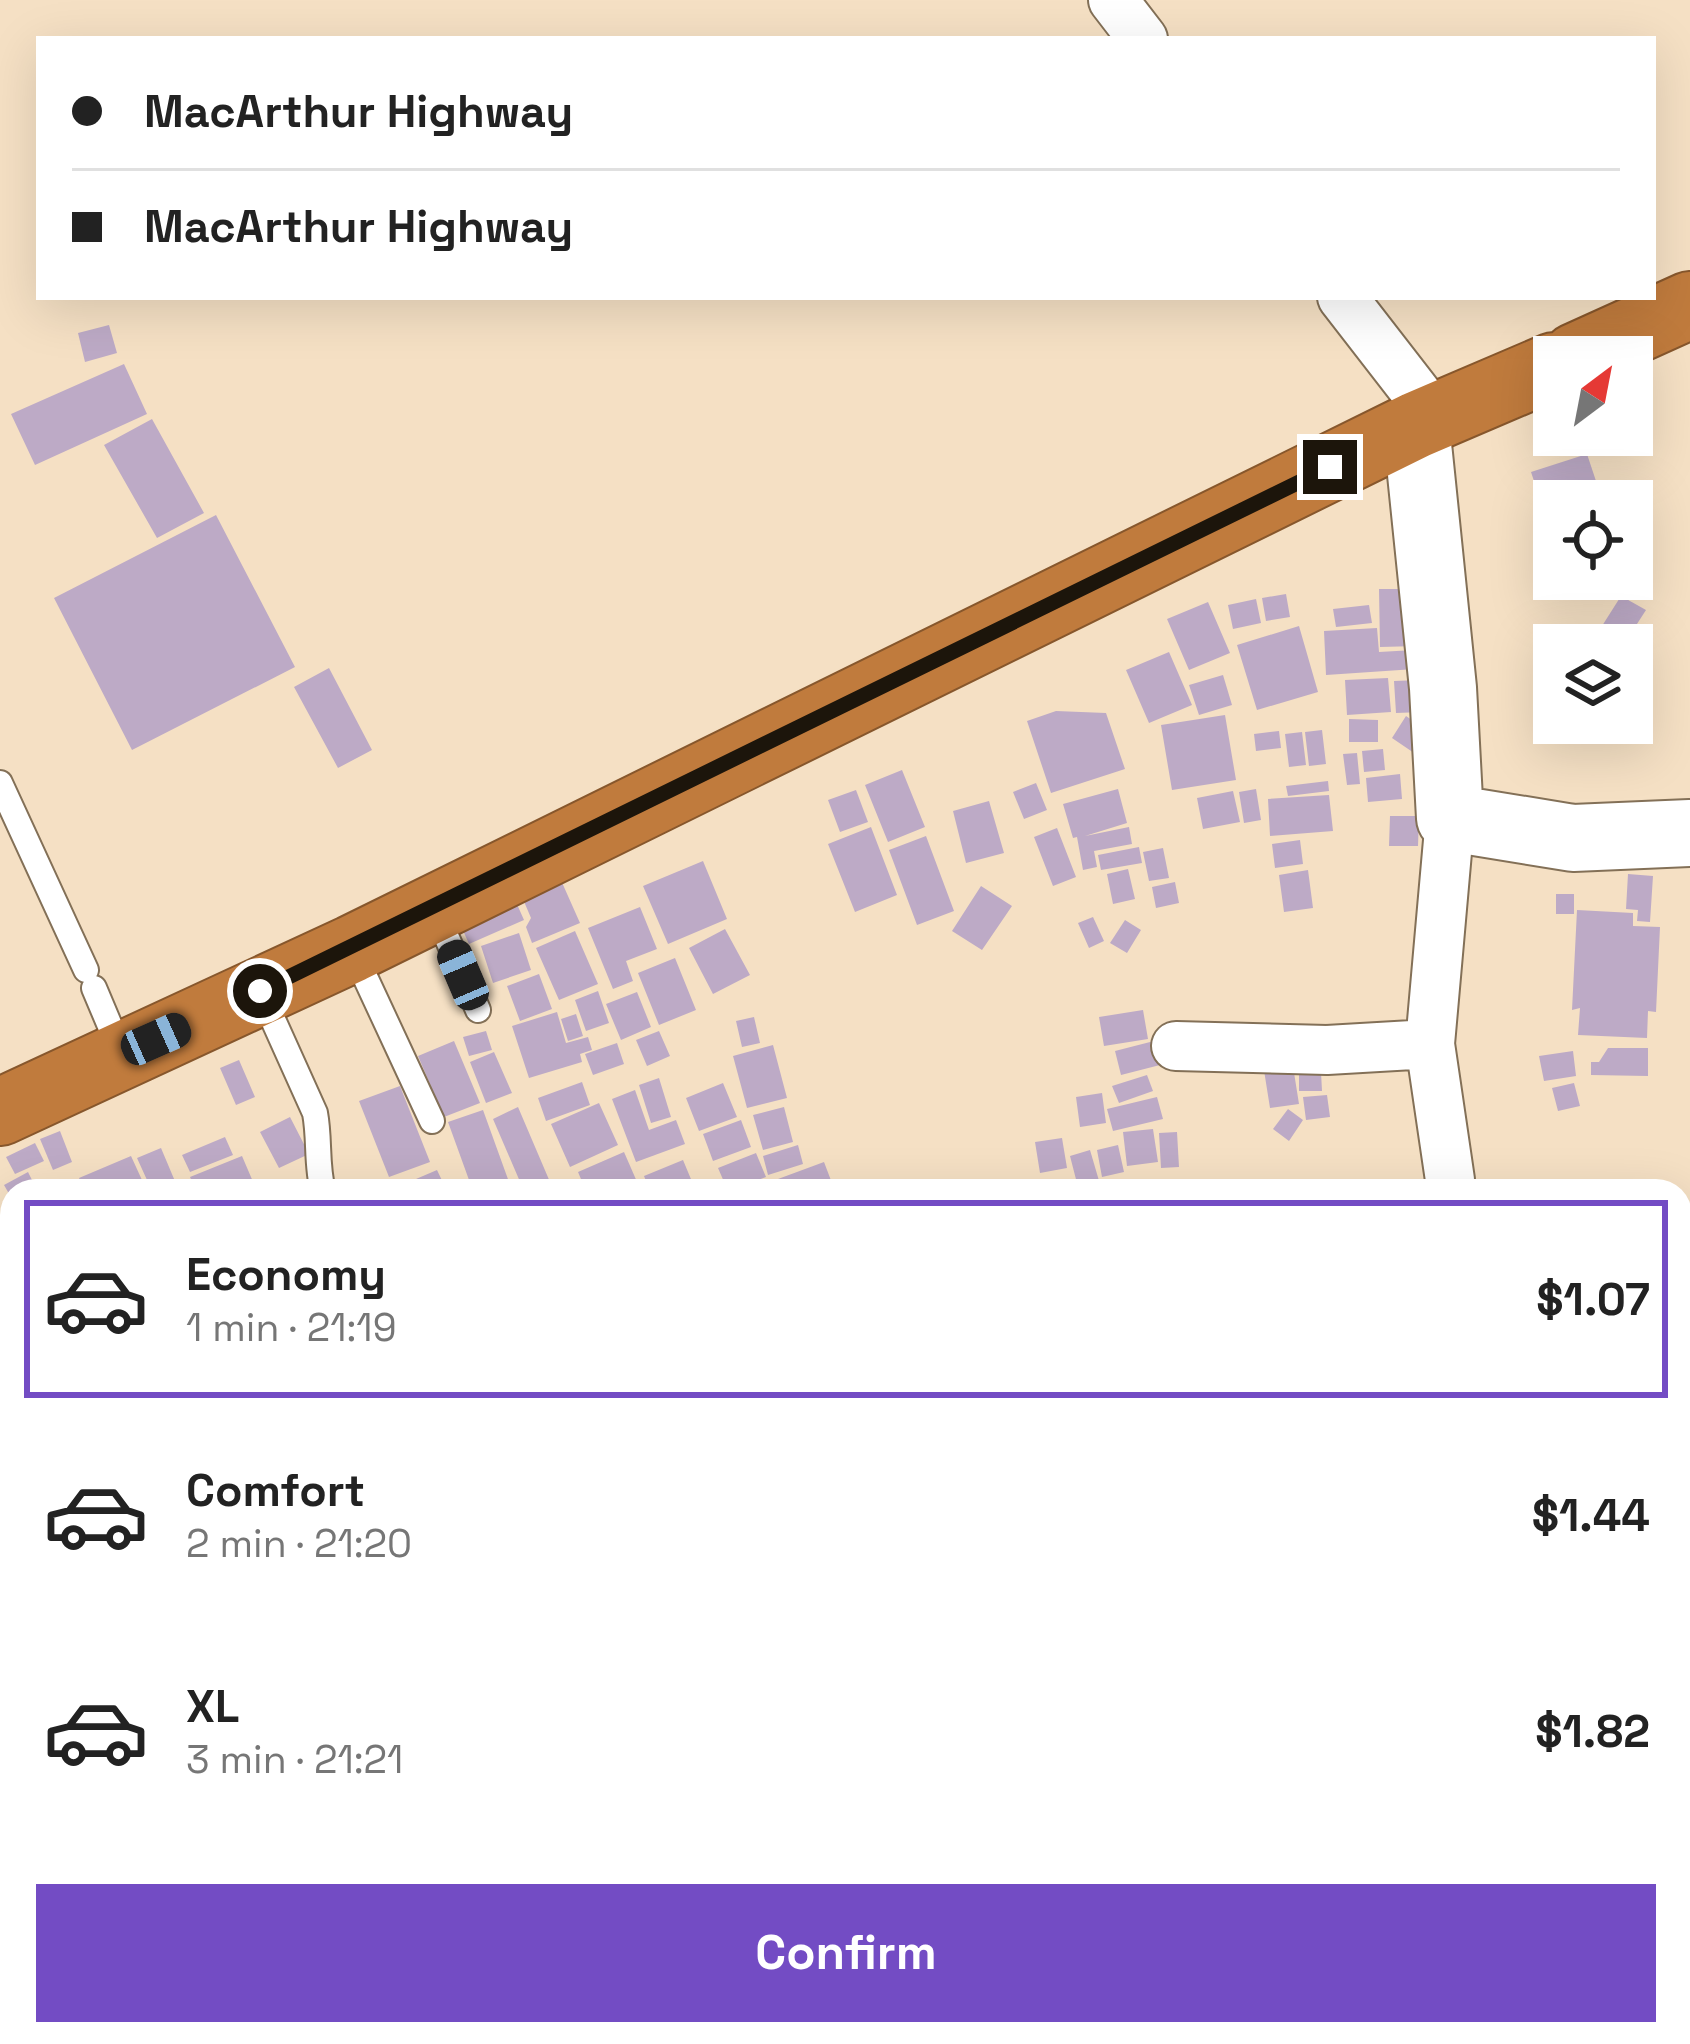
<!DOCTYPE html>
<meta charset="utf-8">
<style>
:root{--surface:#fff;--page:#f2f2f2;--text:#222;--muted:#767676;--line:#e0e0e0;--accent:#734cc4}
body{margin:0;font-family:"Space Grotesk",sans-serif;background:var(--page);color:var(--text);height:100vh;display:flex;flex-direction:column;font-size:45px;white-space:nowrap}
*{box-sizing:border-box;margin:0}
p{font-size:39px;color:var(--muted)}
.icon{flex:none;width:66px;height:66px;fill:none;stroke:currentColor;stroke-width:2;stroke-linecap:round;stroke-linejoin:round}
.map{position:relative;flex:1;overflow:hidden}
.side{position:absolute;left:0px;top:1179px;width:1692px;height:867px;display:flex;flex-direction:column;background:var(--surface);border-radius:36px 36px 0 0;box-shadow:0 12px 48px #0002}
.side>*{flex:none}
.guide{position:absolute;left:36px;top:36px;width:1620px;height:264px;border-radius:0px;box-shadow:0 12px 48px #0002;display:grid;align-content:center;height:264px;padding:0 36px;background:var(--surface)}
.needle{width:78px;rotate:32deg}
.tools{position:absolute;left:1533px;top:336px;display:grid;gap:24px}
.tools a{display:grid;place-items:center;width:120px;height:120px;border-radius:0px;background:var(--surface);box-shadow:0 12px 48px #0002;font-size:60px}
.end{position:absolute;width:54px;height:54px;margin:-27px;border:15px solid #1c150b;background:#fff;box-shadow:0 0 0 6px #fff}
.from{border-radius:50%}
.car{position:absolute;width:36px;height:72px;margin:-36px -18px;border-radius:15px;box-shadow:0 0 9px 3px #0007;background:linear-gradient(#222 24%,#8ab4d8 0 40%,#222 0 76%,#8ab4d8 0 86%,#222 0)}
.guide b{display:flex;align-items:center;gap:42px;height:114px;font-size:45px}
.guide b+b{border-top:3px solid var(--line)}
.guide i{width:30px;height:30px;background:var(--text)}
ul{padding:21px 0 0;list-style:none}
li{display:flex;align-items:center;gap:36px;height:198px;margin:0 24px 18px;padding:0 12px;border:6px solid transparent;border-radius:0px}
li div{flex:1}
li b{display:block;font-size:45px}
li em{font-style:normal;font-weight:800}
li.on{border-color:var(--accent)}
li>.icon{width:108px;height:108px;stroke-width:1.5}
.button{display:flex;gap:24px;margin-top:auto;padding:24px 36px}
.button a{flex:1;height:138px;border-radius:0px;background:var(--accent);color:#fff;font-size:48px;font-weight:800;line-height:138px;text-align:center}
.map>svg:first-child{display:block}
.lines{fill:none;stroke-linecap:round;stroke-linejoin:round}
.river{stroke:#47b6be;stroke-width:75}
.building{fill:#bdaac6}
.lane-casing{stroke:#837057;stroke-width:28}
.street-casing{stroke:#837057;stroke-width:52}
.secondary-casing{stroke:#837057;stroke-width:70}
.highway-casing{stroke:#87572c;stroke-width:70}
.lane{stroke:#fff;stroke-width:24}
.street{stroke:#fff;stroke-width:48}
.secondary{stroke:#fff;stroke-width:66}
.highway{stroke:#c07b3d;stroke-width:66}
.route{stroke:#1c150b;stroke-width:15}
</style>
<div class="map">
<svg width="1690" height="2044" viewBox="0 0 1690 2044">
<rect width="100%" height="100%" fill="#f5e0c4"/>
<g class="lines">
<path class="river" d="M1680,1258H1690
M0,1657H12"/>
</g>
<path class="building" d="M109,325L117,353L85,362L78,333Z
M124,364L147,414L35,465L11,414Z
M152,419L204,513L157,538L104,445Z
M1587,454L1596,481L1540,499L1531,472Z
M1595,485L1601,501H1555Z
M1554,501V559L1534,508Z
M216,515L295,667L132,750L54,598Z
M1637,539L1652,548L1637,573L1632,569V547Z
M1379,589H1418V646L1380,647Z
M1286,594L1290,617L1266,621L1262,598Z
M1621,596L1646,610L1626,641L1602,626Z
M1256,599L1261,623L1233,629L1228,605Z
M1208,602L1230,653L1189,670L1167,619Z
M1369,605L1372,623L1336,627L1333,609Z
M1299,626L1318,692L1257,710L1237,645Z
M1377,628L1379,652L1414,650L1415,669L1326,675L1324,631Z
M1169,652L1192,705L1149,723L1126,670Z
M329,668L372,750L338,768L294,687Z
M1223,675L1232,705L1199,715L1189,685Z
M1388,678L1391,712L1347,715L1345,680Z
M1420,680L1422,712L1396,713L1394,681Z
M1056,711L1106,713L1125,769L1051,793L1027,721Z
M1225,715L1236,780L1172,790L1161,725Z
M1406,716L1432,734L1417,755L1392,738Z
M1349,719L1378,720V742H1349Z
M1322,730L1326,764L1309,766L1305,732Z
M1279,731L1281,748L1256,751L1254,734Z
M1302,732L1306,765L1289,767L1285,734Z
M1383,749L1385,770L1364,772L1362,751Z
M1357,753L1360,784L1347,785L1343,754Z
M902,770L925,827L888,842L865,785Z
M1400,774L1402,799L1368,802L1366,778Z
M1328,781L1329,791L1288,796L1286,786Z
M1036,783L1047,810L1024,819L1013,792Z
M1118,789L1127,823L1085,836L1129,827L1132,844L1094,851L1097,867L1083,870L1077,837L1073,838L1063,804Z
M1256,789L1261,820L1244,823L1239,792Z
M856,790L868,822L840,832L828,800Z
M1233,791L1240,822L1203,829L1197,798Z
M1329,795L1333,831L1270,836L1268,799Z
M989,801L1004,853L966,863L953,811Z
M1390,816H1419L1418,846H1389Z
M871,827L897,895L855,912L828,844Z
M1057,828L1076,877L1053,886L1034,837Z
M926,836L954,911L917,925L889,850Z
M1300,840L1303,864L1275,868L1272,844Z
M1139,847L1142,863L1101,870L1098,855Z
M1163,848L1169,878L1149,881L1143,852Z
M703,861L727,919L668,944L643,886Z
M556,869L580,923L532,943L526,927L531,918L517,885Z
M1128,869L1135,899L1113,904L1107,874Z
M1308,870L1313,908L1284,912L1279,875Z
M1628,874L1653,876L1650,922L1637,921L1638,910L1626,909Z
M1175,882L1179,903L1156,908L1152,887Z
M981,886L1012,906L982,950L952,931Z
M512,893L524,920L469,944L457,917Z
M1556,894H1574V914H1556Z
M640,907L657,949L626,961L633,981L613,989L588,928Z
M1577,910L1633,913V926L1660,927L1656,1012L1648,1011L1647,1038L1578,1035L1580,1008L1572,1010Z
M1093,917L1104,941L1089,948L1078,923Z
M1125,920L1141,930L1127,953L1110,943Z
M725,929L750,975L713,994L689,948Z
M575,931L598,984L559,1000L536,948Z
M519,933L531,970L493,983L481,946Z
M675,958L696,1010L659,1025L638,973Z
M539,974L552,1009L520,1021L507,986Z
M598,991L609,1023L586,1031L575,1000Z
M637,992L651,1027L621,1040L606,1004Z
M1143,1010L1148,1039L1104,1046L1099,1017Z
M557,1012L566,1043L588,1037L592,1050L580,1054L582,1062L529,1078L512,1026Z
M576,1014L583,1036L568,1041L561,1019Z
M754,1017L760,1043L742,1047L736,1021Z
M486,1031L492,1050L469,1056L463,1037Z
M659,1031L670,1056L647,1066L636,1040Z
M454,1041L480,1103L444,1117L418,1056Z
M1154,1041L1160,1065L1121,1075L1115,1051Z
M617,1043L624,1064L593,1075L585,1054Z
M773,1045L787,1098L747,1108L733,1056Z
M1608,1048H1648V1076L1591,1075V1062H1599Z
M1573,1051L1576,1076L1544,1081L1539,1056Z
M494,1052L512,1093L486,1103L470,1062Z
M239,1060L255,1097L236,1105L220,1068Z
M1292,1060L1299,1104L1270,1108L1263,1064Z
M1321,1072L1322,1091H1299V1073Z
M1147,1075L1153,1091L1119,1103L1112,1086Z
M659,1078L671,1117L651,1123L639,1085Z
M582,1082L590,1105L546,1121L538,1098Z
M723,1083L737,1117L699,1131L686,1098Z
M1574,1083L1580,1106L1558,1111L1552,1088Z
M400,1086L430,1162L389,1177L359,1101Z
M635,1090L649,1130L676,1120L685,1144L636,1162L612,1099Z
M1102,1093L1106,1123L1080,1127L1076,1097Z
M1327,1095L1330,1117L1306,1120L1303,1097Z
M1157,1097L1163,1119L1113,1131L1107,1109Z
M599,1103L618,1145L570,1167L551,1124Z
M518,1107L550,1182L530,1191H524L493,1119Z
M784,1107L793,1142L763,1150L753,1115Z
M1288,1109L1303,1120L1289,1141L1273,1129Z
M483,1110L509,1182L473,1191L448,1122Z
M290,1117L309,1154L279,1168L260,1132Z
M741,1120L751,1147L713,1161L703,1134Z
M1153,1129L1158,1162L1127,1166L1123,1132Z
M60,1131L72,1162L53,1170L40,1139Z
M1177,1132L1179,1167L1161,1168L1159,1133Z
M225,1137L233,1155L190,1172L182,1155Z
M1062,1138L1067,1168L1040,1173L1035,1142Z
M35,1143L44,1161L15,1174L6,1157Z
M798,1145L803,1164L768,1175L763,1156Z
M1118,1145L1124,1172L1102,1177L1097,1150Z
M161,1148L177,1186L152,1191L137,1158Z
M1090,1150L1102,1191H1079L1070,1156Z
M624,1152L641,1191H586L578,1172Z
M756,1153L766,1177L728,1191L718,1168Z
M131,1156L147,1191H85L79,1178Z
M242,1156L257,1191H196L190,1177Z
M683,1160L693,1184L675,1191H650L644,1176Z
M824,1162L835,1191H782L778,1179Z
M437,1170L447,1191H404L402,1185Z
M28,1172L35,1186L12,1191V1199L4,1185Z
M0,1233L12,1263V1338L0,1343Z
M3,1365L12,1379V1420L8,1423L0,1410Z"/>
<g class="lines">
<g class="lane-casing">
<path id="lane" d="M0,783L86,970
M434,908L478,1010
M353,951L432,1121
M94,988L121,1052
M261,993L315,1113C320,1139 316,1165 323,1191"/>
</g>
<g class="street-casing">
<path id="street" d="M1113,0L1143,39
M1342,297L1435,417
M1450,818L1430,1044L1450,1180
M1176,1046L1327,1050L1430,1044"/>
</g>
<g class="secondary-casing">
<path id="secondary" d="M1416,425L1443,688L1450,818L1573,838L1690,833"/>
</g>
<g class="highway-casing">
<path id="highway" d="M1575,357L1690,305
M0,1112L352,949L1416,425L1554,366"/>
</g>
<use href="#lane" class="lane"/>
<use href="#street" class="street"/>
<use href="#secondary" class="secondary"/>
<use href="#highway" class="highway"/>
</g>
<g class="lines">
<path class="route" d="M260,991L1330,467"/>
</g>
</svg>
<div class="tools">
<a><svg class="needle" viewBox="-14 -14 28 28"><path d="M0-13l5 13h-10z" fill="#e53935"/><path d="M0 13l5-13h-10z" fill="#767676"/></svg></a>
<a><svg class="icon" aria-label="locate" viewBox="0 0 24 24"><circle cx="12" cy="12" r="6"/><path d="M12 2v4M12 18v4M2 12h4M18 12h4"/></svg></a>
<a><svg class="icon" aria-label="layers" viewBox="0 0 24 24"><path d="M12 4l9 5-9 5-9-5zM3 14l9 5 9-5"/></svg></a>
</div>
<i class="end from" style="left:260px;top:991px"></i>
<i class="end" style="left:1330px;top:467px"></i>
<i class="car" style="left:463px;top:975px;rotate:337deg"></i>
<i class="car" style="left:156px;top:1039px;rotate:66deg"></i>
<div class="guide">
<b><i class="from"></i>MacArthur Highway</b>
<b><i></i>MacArthur Highway</b>
</div>
<section class="side">
<ul>
<li class="on"><svg class="icon" aria-label="car" viewBox="0 0 24 24"><path d="M5 17H2v-5l4-1 3-4h7l3 4 3 1v5h-3M9 17h6M6 11h13"/><circle cx="7" cy="17" r="2"/><circle cx="17" cy="17" r="2"/></svg><div><b>Economy</b><p>1 min · 21:19</p></div><em>$1.07</em></li>
<li><svg class="icon" aria-label="car" viewBox="0 0 24 24"><path d="M5 17H2v-5l4-1 3-4h7l3 4 3 1v5h-3M9 17h6M6 11h13"/><circle cx="7" cy="17" r="2"/><circle cx="17" cy="17" r="2"/></svg><div><b>Comfort</b><p>2 min · 21:20</p></div><em>$1.44</em></li>
<li><svg class="icon" aria-label="car" viewBox="0 0 24 24"><path d="M5 17H2v-5l4-1 3-4h7l3 4 3 1v5h-3M9 17h6M6 11h13"/><circle cx="7" cy="17" r="2"/><circle cx="17" cy="17" r="2"/></svg><div><b>XL</b><p>3 min · 21:21</p></div><em>$1.82</em></li>
</ul>
<div class="button"><a>Confirm</a></div>
</section>
</div>
